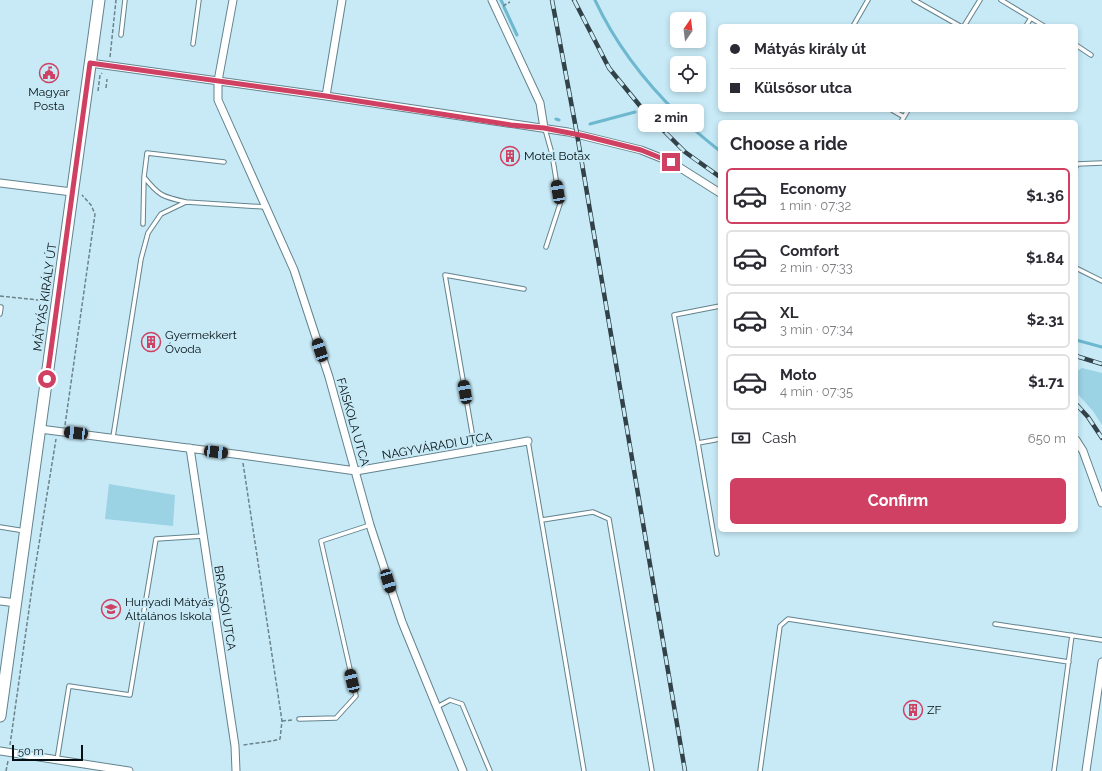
<!DOCTYPE html>
<meta charset="utf-8">
<style>
:root{--surface:#fff;--page:#f7f7f7;--text:#2b2b33;--muted:#7c7c81;--line:#e1e1e2;--accent:#cf4062}
body{margin:0;font-family:Raleway,sans-serif;background:var(--page);color:var(--text);height:100vh;display:flex;flex-direction:column;font-size:15px;white-space:nowrap}
*{box-sizing:border-box;margin:0}
p{font-size:13px;color:var(--muted)}
.icon{flex:none;width:22px;height:22px;fill:none;stroke:currentColor;stroke-width:2;stroke-linecap:round;stroke-linejoin:round}
.map{position:relative;flex:1;overflow:hidden}
.details{position:absolute;left:718px;top:120px;width:360px;height:412px;display:flex;flex-direction:column;background:var(--surface);border-radius:6px;box-shadow:0 2px 6px #0003}
.details>*{flex:none}
.top-card{position:absolute;left:718px;top:24px;width:360px;height:88px;border-radius:6px;box-shadow:0 2px 6px #0003;display:grid;align-content:center;height:88px;padding:0 12px;background:var(--surface)}
.needle{width:26px;rotate:14deg}
.controls{position:absolute;left:670px;top:12px;display:grid;gap:8px}
.controls a{display:grid;place-items:center;width:36px;height:36px;border-radius:6px;background:var(--surface);box-shadow:0 2px 6px #0003;font-size:20px}
.scale{position:absolute;left:12px;bottom:10px;width:71px;box-sizing:border-box;padding-left:4px;border:2px solid #040f13;border-top:0;font-size:11px;line-height:14px;white-space:nowrap;color:#040f13;-webkit-text-stroke:3px #c7eaf6;paint-order:stroke}
.end{position:absolute;width:18px;height:18px;margin:-9px;border:5px solid #cf4062;background:#fff;box-shadow:0 0 0 2px #fff}
.from{border-radius:50%}
.bubble{position:absolute;height:28px;border-radius:6px;background:var(--surface);box-shadow:0 2px 6px #0003;font-size:13px;font-weight:700;line-height:28px;text-align:center}
.car{position:absolute;width:12px;height:24px;margin:-12px -6px;border-radius:5px;box-shadow:0 0 3px 1px #0007;background:linear-gradient(#222 24%,#8ab4d8 0 40%,#222 0 76%,#8ab4d8 0 86%,#222 0)}
.top-card b{display:flex;align-items:center;gap:14px;height:38px;font-size:15px}
.top-card b+b{border-top:1px solid var(--line)}
.top-card i{width:10px;height:10px;background:var(--text)}
ul{padding:0;list-style:none}
li{display:flex;align-items:center;gap:12px;height:56px;margin:0 8px 6px;padding:0 4px;border:2px solid var(--line);border-radius:6px}
li div{flex:1}
li b{display:block;font-size:15px}
li em{font-style:normal;font-weight:700}
li.on{border-color:var(--accent)}
li>.icon{width:36px;height:36px;stroke-width:1.5}
h2{padding:0 12px;font-size:18px;line-height:48px}
.pay{display:flex;align-items:center;gap:10px;height:44px;padding:0 12px;font-size:15px}
.pay p{margin-inline-start:auto}
.primary-button{display:flex;gap:8px;margin-top:auto;padding:8px 12px}
.primary-button a{flex:1;height:46px;border-radius:6px;background:var(--accent);color:#fff;font-size:16px;font-weight:700;line-height:46px;text-align:center}
.map>svg:first-child{display:block}
.green{fill:#9bd2e4}
.lines{fill:none;stroke-linecap:round;stroke-linejoin:round}
.stream{stroke:#6db8cf;stroke-width:3}
.service-casing{stroke:#63838d;stroke-width:5.5}
.minor-casing{stroke:#63838d;stroke-width:9}
.primary-casing{stroke:#63838d;stroke-width:13}
.path{stroke:#6b838b;stroke-width:1.5;stroke-dasharray:4 2;stroke-linecap:butt}
.service{stroke:#fff;stroke-width:3.5}
.minor{stroke:#fff;stroke-width:7}
.primary{stroke:#fff;stroke-width:11}
.rail-casing{stroke:#324248;stroke-width:4.5}
.rail{stroke:#c7eaf6;stroke-width:3;stroke-dasharray:9;stroke-linecap:butt}
.route{stroke:#cf4062;stroke-width:5}
.labels{text-anchor:middle;dominant-baseline:central;stroke-width:4;stroke-linejoin:round;paint-order:stroke}
.poi-label{font-size:12px;fill:#040f13;stroke:#c7eaf6;text-anchor:start}
.street-label{font-size:12px;fill:#040f13;stroke:#c7eaf6}
</style>
<div class="map">
<svg width="1102" height="771" viewBox="0 0 1102 771">
<rect width="100%" height="100%" fill="#c7eaf6"/>
<path class="green" d="M1082,368L1102,373V425L1093,411L1076,392V372Z
M109,484L175,495L173,526L105,519Z"/>
<g class="lines">
<path class="stream" d="M501,0L503,4
M595,0C615,43 645,82 679,115C691,128 706,140 720,151
M504,7L517,35
M666,114L678,116
M556,119L559,120
M590,124L635,112
M1076,340L1102,347"/>
<g class="service-casing">
<path id="service" d="M914,0L960,26
M1001,0L1044,26
M853,26L868,0
M964,26L980,0
M1026,26L1031,18
M121,35L125,0
M193,44L199,0
M1076,45L1091,55
M892,110L904,117
M901,122L908,110
M545,129L552,154L560,204L546,247
M1076,167L1077,164L1102,163
M186,202C163,197 159,196 144,177L147,153L224,162
M143,224L144,177
M1076,268L1102,281
M0,307H1L0,314
M113,437L141,259L148,233L161,214L186,202L265,207
M528,441L584,771
M698,443L720,439
M475,450L445,275L524,289
M542,520L593,512L609,519L652,771
M0,527L25,531
M717,554L698,443L674,315L720,306
M995,624L1102,640
M437,707L450,700L462,704L490,771
M299,719L336,718L356,696L321,541L370,525
M57,760L69,686L130,695L156,539L203,536
M760,771L780,626L788,619L1069,662
M1054,771L1072,635"/>
</g>
<g class="minor-casing">
<path id="minor" d="M233,0L218,81V100L294,270L329,377L370,525L402,622L463,771
M492,0L540,103L544,128
M90,63L326,96L568,132L641,150L671,162L720,193
M326,96L342,0
M0,183L72,192
M40,429L242,455L356,471L528,441
M1076,440L1083,451L1102,503
M190,448L235,746L236,771
M0,601L16,603
M0,751L129,771
M1086,771L1102,662"/>
</g>
<g class="primary-casing">
<path id="primary" d="M0,716L99,0"/>
</g>
<path class="path" d="M503,6L510,2
M110,57L116,0
M106,88L107,79
M98,91L100,75L102,73
M0,296L48,301
M65,425L95,214L91,205L82,195
M243,463L282,721L280,739L272,741L243,745
M282,721L292,720
M10,745L33,581L56,439
M6,771L8,761"/>
<use href="#service" class="service"/>
<use href="#minor" class="minor"/>
<use href="#primary" class="primary"/>
<g class="rail-casing">
<path id="rail" d="M552,0L577,134L685,771
M574,0L609,68L645,112L685,152L720,177
M1076,356L1102,364
M1076,404L1088,417L1102,438"/>
</g>
<use href="#rail" class="rail"/>
</g>
<g class="lines">
<path class="route" d="M47,379L90,63L326,96L511,125L544,128L585,136L641,150L671,162"/>
</g>
<defs>
<g id="civic-ring" transform="scale(1)"><circle r="9.5" fill="#c7eaf6" stroke="#cf4062" stroke-width="1.5"/><path d="M-.6-6.5H3V-4.5H.6V-3L4-1V1h2V6H-6V1h2V-1L-.6-3ZM-1.2 2.5V6h2.4V2.5Z" fill="#cf4062"/></g>
<g id="building-ring" transform="scale(1)"><circle r="9.5" fill="#c7eaf6" stroke="#cf4062" stroke-width="1.5"/><path d="M-4-6H4V6H1V3H-1V6H-4ZM-2.5-4.3h1.7v1.8h-1.7ZM.8-4.3h1.7v1.8H.8ZM-2.5-1h1.7V.8h-1.7ZM.8-1h1.7V.8H.8Z" fill="#cf4062"/></g>
<g id="school-ring" transform="scale(1)"><circle r="9.5" fill="#c7eaf6" stroke="#cf4062" stroke-width="1.5"/><path d="M0-5L7-2L0 1L-7-2ZM-4 1L0 2.5L4 1V4Q0 6-4 4Z" fill="#cf4062"/></g>
</defs>
<g fill-rule="evenodd">
<use href="#civic-ring" x="49" y="73"/>
<use href="#building-ring" x="510" y="156"/>
<use href="#building-ring" x="151" y="342"/>
<use href="#school-ring" x="111" y="609"/>
<use href="#building-ring" x="913" y="710"/>
</g>
<g class="labels">
<g class="poi-label">
<text x="49" y="92" text-anchor="middle">Magyar<tspan x="49" dy="14">Posta</tspan></text>
<text x="524" y="156">Motel Botax</text>
<text x="165" y="335">Gyermekkert<tspan x="165" dy="14">Óvoda</tspan></text>
<text x="125" y="602">Hunyadi Mátyás<tspan x="125" dy="14">Általános Iskola</tspan></text>
<text x="927" y="710">ZF</text>
</g>
<g class="street-label">
<text transform="translate(45 297) rotate(-82)">MÁTYÁS KIRÁLY ÚT</text>
<text transform="translate(353 422) rotate(74)">FAISKOLA UTCA</text>
<text transform="translate(437 446) rotate(-10)">NAGYVÁRADI UTCA</text>
<text transform="translate(225 608) rotate(81)">BRASSÓI UTCA</text>
</g>
</g>
</svg>
<div class="controls">
<a><svg class="needle" viewBox="-14 -14 28 28"><path d="M0-13l5 13h-10z" fill="#e53935"/><path d="M0 13l5-13h-10z" fill="#7c7c81"/></svg></a>
<a><svg class="icon" aria-label="locate" viewBox="0 0 24 24"><circle cx="12" cy="12" r="6"/><path d="M12 2v4M12 18v4M2 12h4M18 12h4"/></svg></a>
</div>
<div class="scale">50 m</div>
<i class="end from" style="left:47px;top:379px"></i>
<i class="end" style="left:671px;top:162px"></i>
<div class="bubble" style="left:638px;top:104px;width:66px">2 min</div>
<i class="car" style="left:558px;top:192px;rotate:351deg"></i>
<i class="car" style="left:320px;top:350px;rotate:342deg"></i>
<i class="car" style="left:465px;top:392px;rotate:350deg"></i>
<i class="car" style="left:76px;top:433px;rotate:276deg"></i>
<i class="car" style="left:216px;top:452px;rotate:97deg"></i>
<i class="car" style="left:388px;top:581px;rotate:163deg"></i>
<i class="car" style="left:352px;top:681px;rotate:347deg"></i>
<div class="top-card">
<b><i class="from"></i>Mátyás király út</b>
<b><i></i>Külsősor utca</b>
</div>
<section class="details">
<h2>Choose a ride</h2>
<ul>
<li class="on"><svg class="icon" aria-label="car" viewBox="0 0 24 24"><path d="M5 17H2v-5l4-1 3-4h7l3 4 3 1v5h-3M9 17h6M6 11h13"/><circle cx="7" cy="17" r="2"/><circle cx="17" cy="17" r="2"/></svg><div><b>Economy</b><p>1 min · 07:32</p></div><em>$1.36</em></li>
<li><svg class="icon" aria-label="car" viewBox="0 0 24 24"><path d="M5 17H2v-5l4-1 3-4h7l3 4 3 1v5h-3M9 17h6M6 11h13"/><circle cx="7" cy="17" r="2"/><circle cx="17" cy="17" r="2"/></svg><div><b>Comfort</b><p>2 min · 07:33</p></div><em>$1.84</em></li>
<li><svg class="icon" aria-label="car" viewBox="0 0 24 24"><path d="M5 17H2v-5l4-1 3-4h7l3 4 3 1v5h-3M9 17h6M6 11h13"/><circle cx="7" cy="17" r="2"/><circle cx="17" cy="17" r="2"/></svg><div><b>XL</b><p>3 min · 07:34</p></div><em>$2.31</em></li>
<li><svg class="icon" aria-label="car" viewBox="0 0 24 24"><path d="M5 17H2v-5l4-1 3-4h7l3 4 3 1v5h-3M9 17h6M6 11h13"/><circle cx="7" cy="17" r="2"/><circle cx="17" cy="17" r="2"/></svg><div><b>Moto</b><p>4 min · 07:35</p></div><em>$1.71</em></li>
</ul>
<div class="pay"><svg class="icon" aria-label="cash" viewBox="0 0 24 24"><path d="M3 7h18v10H3z"/><circle cx="12" cy="12" r="2"/></svg>Cash<p>650 m</p></div>
<div class="primary-button"><a>Confirm</a></div>
</section>
</div>
